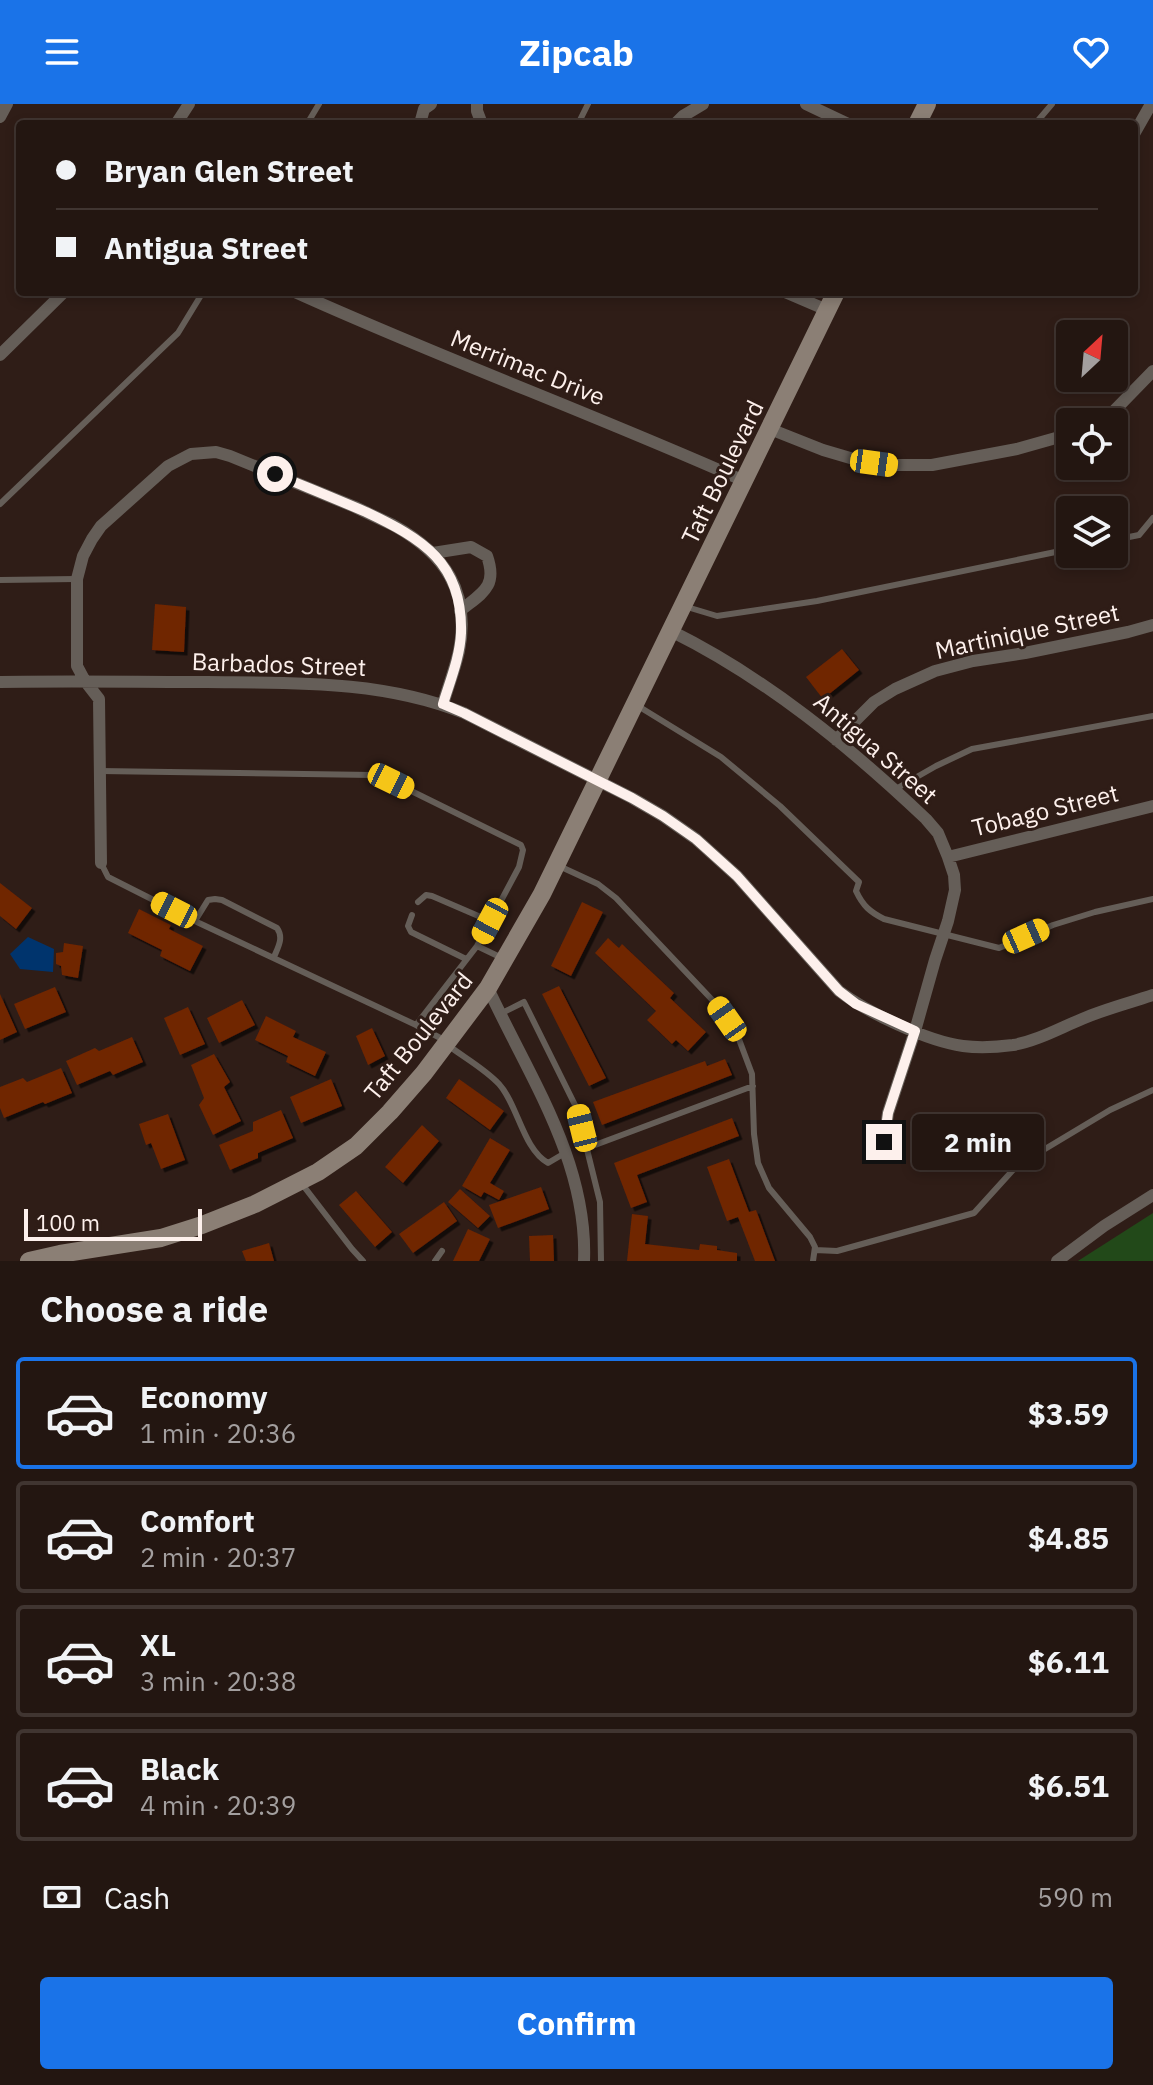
<!DOCTYPE html>
<meta charset="utf-8">
<style>
:root{--surface:#231611;--page:#2b1f1a;--text:#f1f3f6;--muted:#a39f9f;--line:#403531;--accent:#1a73e8}
body{margin:0;font-family:"IBM Plex Sans",sans-serif;background:var(--page);color:var(--text);height:100vh;display:flex;flex-direction:column;font-size:30px;white-space:nowrap}
*{box-sizing:border-box;margin:0}
p{font-size:26px;color:var(--muted)}
.icon{flex:none;width:44px;height:44px;fill:none;stroke:currentColor;stroke-width:2;stroke-linecap:round;stroke-linejoin:round}
.map{position:relative;height:1157px;overflow:hidden}
.panel{display:flex;flex-direction:column;background:var(--surface);flex:1}
.panel>*{flex:none}
.guide{position:absolute;left:16px;top:16px;width:1122px;height:176px;border-radius:8px;box-shadow:0 4px 12px #0003,0 0 0 2px var(--line);display:grid;align-content:center;height:176px;padding:0 40px;background:var(--surface)}
.needle{width:52px;rotate:26deg}
.fabs{position:absolute;left:1056px;top:216px;display:grid;gap:16px}
.fabs a{display:grid;place-items:center;width:72px;height:72px;border-radius:8px;background:var(--surface);box-shadow:0 4px 12px #0003,0 0 0 2px var(--line);font-size:40px}
.scale{position:absolute;left:24px;bottom:20px;width:178px;box-sizing:border-box;padding-left:8px;border:4px solid #fdf0ec;border-top:0;font-size:22px;line-height:28px;white-space:nowrap;color:#fdf0ec;-webkit-text-stroke:6px #2f1d17;paint-order:stroke}
.end{position:absolute;width:36px;height:36px;margin:-18px;border:10px solid #fdf0ec;background:#111;box-shadow:0 0 0 4px #111}
.from{border-radius:50%}
.bubble{position:absolute;height:56px;border-radius:8px;background:var(--surface);box-shadow:0 4px 12px #0003,0 0 0 2px var(--line);font-size:26px;font-weight:700;line-height:56px;text-align:center}
.car{position:absolute;width:24px;height:48px;margin:-24px -12px;border-radius:10px;box-shadow:0 0 6px 2px #0007;background:linear-gradient(#f5c518 24%,#345 0 40%,#f5c518 0 76%,#345 0 86%,#f5c518 0)}
.guide b{display:flex;align-items:center;gap:28px;height:76px;font-size:30px}
.guide b+b{border-top:2px solid var(--line)}
.guide i{width:20px;height:20px;background:var(--text)}
ul{padding:0;list-style:none}
li{display:flex;align-items:center;gap:24px;height:112px;margin:0 16px 12px;padding:0 24px;border:4px solid var(--line);border-radius:8px}
li div{flex:1}
li b{display:block;font-size:30px}
li em{font-style:normal;font-weight:700}
li.on{border-color:var(--accent)}
li>.icon{width:72px;height:72px;stroke-width:1.5}
h2{padding:0 40px;font-size:36px;line-height:96px}
.pay{display:flex;align-items:center;gap:20px;height:88px;padding:0 40px;font-size:30px}
.pay p{margin-inline-start:auto}
.cta{display:flex;gap:16px;margin-top:auto;padding:16px 40px}
.cta a{flex:1;height:92px;border-radius:8px;background:var(--accent);color:#fff;font-size:32px;font-weight:700;line-height:92px;text-align:center}
header{display:flex;justify-content:space-between;align-items:center;height:104px;padding:0 40px;background:var(--accent);color:#fff;font-size:36px;font-weight:700}
.map>svg:first-child{display:block}
.green{fill:#224919}
.water{fill:#00346d}
.building{fill:#6f2502;filter:url(#shadow)}
.lines{fill:none;stroke-linecap:round;stroke-linejoin:round}
.lane{stroke:#655e58;stroke-width:6}
.street{stroke:#655e58;stroke-width:12}
.secondary{stroke:#8b7f75;stroke-width:18}
.route{stroke:#fdf0ec;stroke-width:10}
.labels{text-anchor:middle;dominant-baseline:central;stroke-width:6;stroke-linejoin:round;paint-order:stroke}
.street-label{font-size:24px;fill:#fdf0ec;stroke:#2f1d17}
</style>
<header><svg class="icon" aria-label="menu" viewBox="0 0 24 24"><path d="M4 6h16M4 12h16M4 18h16"/></svg>Zipcab<svg class="icon" aria-label="heart" viewBox="0 0 24 24"><path d="M12 20l-8-8c-3-5 5-10 8-4 3-6 11-1 8 4z"/></svg></header>
<div class="map">
<svg width="1153" height="1157" viewBox="0 0 1153 1157">
<defs>
<filter id="shadow"><feDropShadow dx="3.5" dy="3.5" stdDeviation="0" flood-color="#0009"/></filter>
</defs>
<rect width="100%" height="100%" fill="#2f1d17"/>
<path class="green" d="M1153,1109V1157H1078L1081,1155Z"/>
<path class="water" d="M28,833L54,845L53,868L20,865L10,850Z"/>
<path class="building" d="M155,500L186,503L184,548L152,546Z
M842,545L859,566L823,595L806,573Z
M0,779L32,804L16,825L0,812Z
M582,798L603,808L571,872L551,862Z
M139,805L171,821L169,825L203,842L190,867L160,852L162,846L128,829Z
M608,834L619,844L622,840L674,889L670,894L706,928L688,947L676,936L672,940L647,916L656,907L595,849Z
M64,839L83,842L78,874L62,871L61,862L56,860V849L63,848Z
M559,882L606,974L589,982L542,890Z
M55,883L66,908L25,925L14,900Z
M0,890L17,928L0,936Z
M242,896L255,921L219,939L207,914Z
M188,903L205,940L180,951L164,914Z
M266,912L296,927L293,933L326,948L315,972L286,958L288,952L255,936Z
M372,924L385,952L368,961L356,932Z
M132,933L143,958L113,971L110,967L77,981L66,957L95,944L99,947Z
M214,950L230,978L224,983L241,1017L213,1031L199,1001L204,994L191,961Z
M725,955L732,971L602,1021L593,998L705,957L707,962Z
M61,964L72,989L45,1000L43,998L4,1014L0,1004V983L23,974L27,978Z
M331,975L342,1002L301,1019L290,993Z
M459,975L504,1007L490,1026L446,994Z
M281,1006L293,1034L258,1049V1054L230,1066L219,1041L253,1027V1018Z
M168,1010L185,1056L161,1065L151,1039L146,1041L139,1020Z
M732,1014L739,1032L637,1071L647,1098L631,1104L614,1059Z
M422,1021L439,1037L403,1079L385,1063Z
M490,1034L510,1046L490,1079L504,1087L499,1096L484,1088L481,1093L462,1082Z
M729,1055L749,1108L756,1106L775,1157H755L738,1113L727,1117L707,1063Z
M541,1083L549,1105L498,1124L489,1101Z
M460,1085L490,1112L478,1124L448,1098Z
M356,1087L392,1128L375,1143L339,1101Z
M444,1098L457,1117L413,1149L399,1130Z
M632,1110L648,1112L645,1140L699,1146L700,1140L717,1142V1146L737,1149V1157H627Z
M468,1125L490,1135L479,1157H453Z
M553,1131L554,1157H530L529,1132Z
M269,1139L274,1157H246L242,1147Z"/>
<g class="lines">
<path class="lane" d="M307,20L319,0
M578,20L588,0
M1035,20L1052,0
M0,400L178,229L203,188
M1114,436L1139,431L1153,414
M0,476L76,475
M687,503L717,512L817,497L1070,445
M638,602L721,653L780,702L859,778L856,787C863,802 870,808 884,815L999,844L1053,821L1095,808L1153,795
M100,667L372,671L391,677L521,741L523,746L519,763L477,842L416,921
M894,686L936,662L972,645L1153,612
M101,759L108,773L199,819L416,921L444,936
M559,762L598,780L616,794L717,901L737,930L752,970L754,1030L758,1059L769,1084L810,1133L815,1143L813,1157
M418,798L426,791L432,792L490,817
M412,811L408,822L411,828L466,855
M195,817L208,796L215,795L222,796L277,824C284,834 278,843 274,853
M477,842L502,854
M500,910L524,898L577,1005L600,1098L601,1157
M449,942C465,954 485,965 499,980C518,1001 523,1045 548,1059L565,1049
M587,1044L753,982
M302,1080L352,1145L363,1157
M815,1146L837,1147L974,1109L1013,1066L1035,1051L1110,1006L1153,986
M435,1157L442,1147"/>
<path class="street" d="M477,0V7L482,20
M806,0L848,20
M0,13L7,0
M176,20L189,0
M423,20L421,16L424,5L431,0
M675,20L683,12L703,0
M1134,30L1151,0
M295,188C443,255 596,311 744,377
M785,188L827,206
M0,251L64,188
M1099,318L1112,309L1153,267
M770,325L823,346L857,356L890,361H932L1017,345L1070,330
M433,449L471,443L487,452C498,483 482,489 460,507
M671,527C766,574 849,642 926,715L938,729L948,753L954,771L955,786L948,817L935,856L915,927L888,1009L884,1038
M0,578C69,577 138,578 207,578C293,579 383,576 464,609L632,694L663,712L696,735L737,772L839,887C868,909 927,937 963,942C978,944 998,943 1013,941C1037,937 1060,924 1082,915C1105,905 1129,899 1153,891
M836,636L874,598L895,585L935,567L973,557L1025,549L1128,528L1153,521
M948,753L1153,702
M101,759L99,595L85,577L77,562V475L83,452L92,435L101,422L168,362L191,350L216,348L230,352L355,403L393,421C444,449 471,487 459,547C455,565 448,583 443,600
M488,884C528,971 588,1057 584,1157
M1057,1157L1104,1122L1153,1091"/>
<path class="secondary" d="M917,20L927,0
M29,1157L60,1150L161,1134L202,1121L255,1100L318,1068L356,1042L390,1008L424,969L488,884L542,790L836,188"/>
</g>
<g class="lines">
<path class="route" d="M275,370C306,383 336,395 366,408C423,435 463,459 461,529C460,553 450,577 443,600L464,609L632,694L663,712L696,735L737,772L839,887L856,900L915,927L888,1009L884,1038"/>
</g>
<g class="labels">
<g class="street-label">
<text transform="translate(528 263) rotate(22)">Merrimac Drive</text>
<text transform="translate(722 368) rotate(-64)">Taft Boulevard</text>
<text transform="translate(1027 527) rotate(-12)">Martinique Street</text>
<text transform="translate(279 560) rotate(2)">Barbados Street</text>
<text transform="translate(876 644) rotate(41)">Antigua Street</text>
<text transform="translate(1045 706) rotate(-14)">Tobago Street</text>
<text transform="translate(418 932) rotate(-51)">Taft Boulevard</text>
</g>
</g>
</svg>
<div class="fabs">
<a><svg class="needle" viewBox="-14 -14 28 28"><path d="M0-13l5 13h-10z" fill="#e53935"/><path d="M0 13l5-13h-10z" fill="#a39f9f"/></svg></a>
<a><svg class="icon" aria-label="locate" viewBox="0 0 24 24"><circle cx="12" cy="12" r="6"/><path d="M12 2v4M12 18v4M2 12h4M18 12h4"/></svg></a>
<a><svg class="icon" aria-label="layers" viewBox="0 0 24 24"><path d="M12 4l9 5-9 5-9-5zM3 14l9 5 9-5"/></svg></a>
</div>
<div class="scale">100 m</div>
<i class="end from" style="left:275px;top:370px"></i>
<i class="end" style="left:884px;top:1038px"></i>
<div class="bubble" style="left:912px;top:1010px;width:132px">2 min</div>
<i class="car" style="left:874px;top:359px;rotate:98deg"></i>
<i class="car" style="left:391px;top:677px;rotate:116deg"></i>
<i class="car" style="left:174px;top:806px;rotate:297deg"></i>
<i class="car" style="left:490px;top:817px;rotate:208deg"></i>
<i class="car" style="left:1026px;top:832px;rotate:66deg"></i>
<i class="car" style="left:727px;top:915px;rotate:325deg"></i>
<i class="car" style="left:582px;top:1024px;rotate:346deg"></i>
<div class="guide">
<b><i class="from"></i>Bryan Glen Street</b>
<b><i></i>Antigua Street</b>
</div>
</div>
<section class="panel">
<h2>Choose a ride</h2>
<ul>
<li class="on"><svg class="icon" aria-label="car" viewBox="0 0 24 24"><path d="M5 17H2v-5l4-1 3-4h7l3 4 3 1v5h-3M9 17h6M6 11h13"/><circle cx="7" cy="17" r="2"/><circle cx="17" cy="17" r="2"/></svg><div><b>Economy</b><p>1 min · 20:36</p></div><em>$3.59</em></li>
<li><svg class="icon" aria-label="car" viewBox="0 0 24 24"><path d="M5 17H2v-5l4-1 3-4h7l3 4 3 1v5h-3M9 17h6M6 11h13"/><circle cx="7" cy="17" r="2"/><circle cx="17" cy="17" r="2"/></svg><div><b>Comfort</b><p>2 min · 20:37</p></div><em>$4.85</em></li>
<li><svg class="icon" aria-label="car" viewBox="0 0 24 24"><path d="M5 17H2v-5l4-1 3-4h7l3 4 3 1v5h-3M9 17h6M6 11h13"/><circle cx="7" cy="17" r="2"/><circle cx="17" cy="17" r="2"/></svg><div><b>XL</b><p>3 min · 20:38</p></div><em>$6.11</em></li>
<li><svg class="icon" aria-label="car" viewBox="0 0 24 24"><path d="M5 17H2v-5l4-1 3-4h7l3 4 3 1v5h-3M9 17h6M6 11h13"/><circle cx="7" cy="17" r="2"/><circle cx="17" cy="17" r="2"/></svg><div><b>Black</b><p>4 min · 20:39</p></div><em>$6.51</em></li>
</ul>
<div class="pay"><svg class="icon" aria-label="cash" viewBox="0 0 24 24"><path d="M3 7h18v10H3z"/><circle cx="12" cy="12" r="2"/></svg>Cash<p>590 m</p></div>
<div class="cta"><a>Confirm</a></div>
</section>
